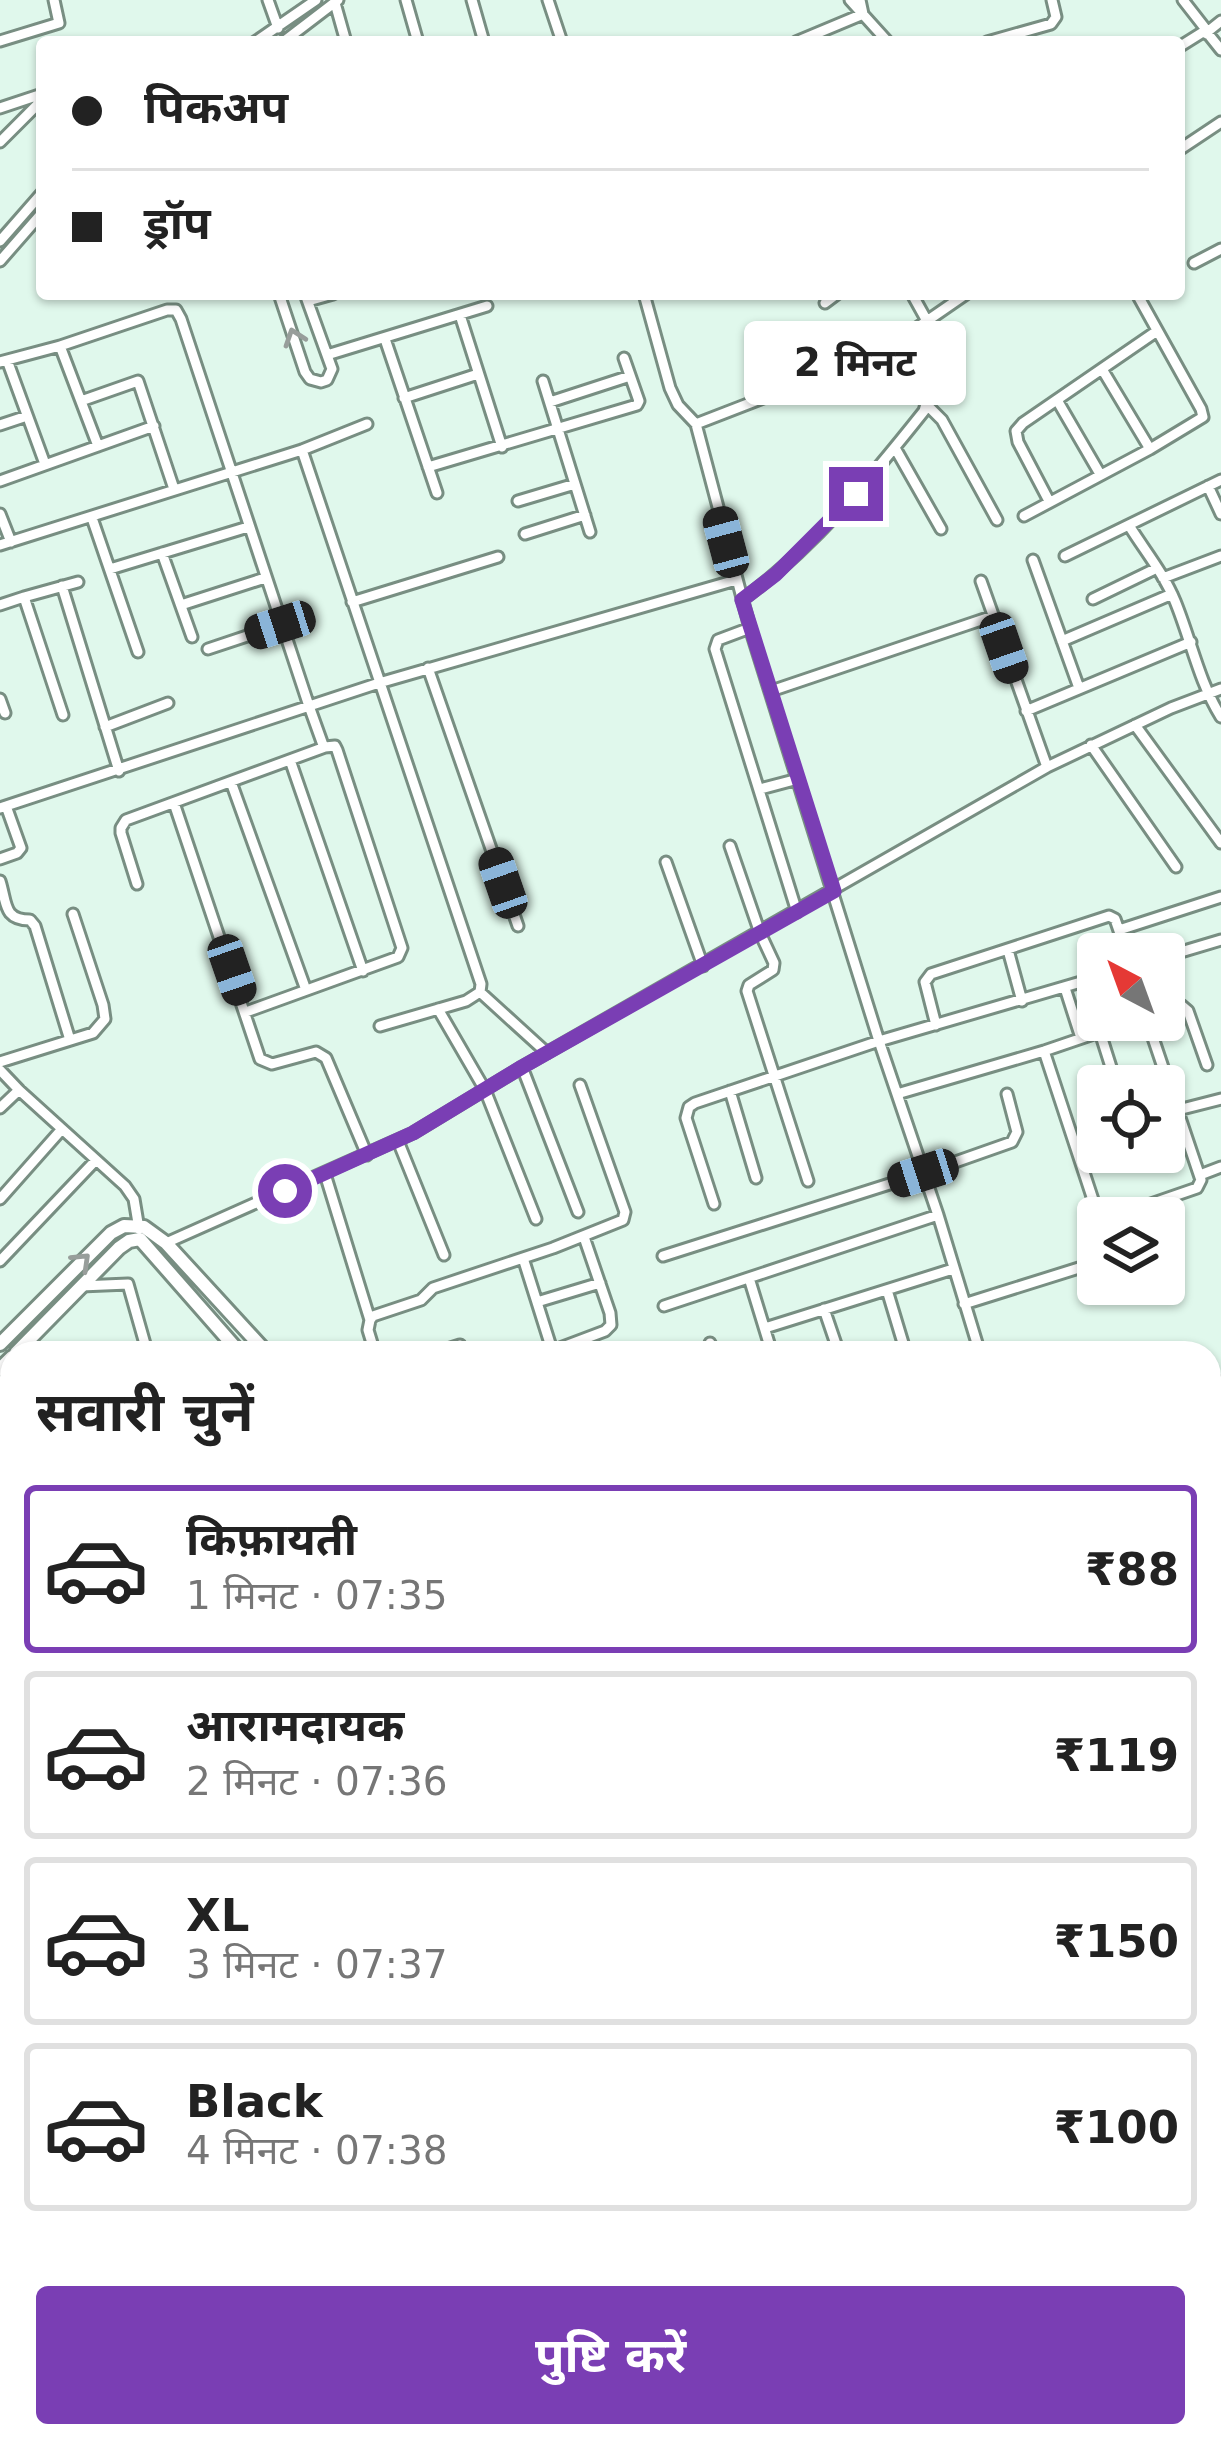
<!DOCTYPE html>
<html lang="hi">
<meta charset="utf-8">
<style>
:root{--surface:#fff;--page:#f6f6f6;--text:#222;--muted:#767676;--line:#e0e0e0;--accent:#7a3eb4}
body{margin:0;font-family:"DejaVu Sans","Noto Sans Devanagari",sans-serif;background:var(--page);color:var(--text);height:100vh;display:flex;flex-direction:column;font-size:45px;white-space:nowrap}
*{box-sizing:border-box;margin:0}
p{font-size:39px;color:var(--muted)}
.icon{flex:none;width:66px;height:66px;fill:none;stroke:currentColor;stroke-width:2;stroke-linecap:round;stroke-linejoin:round}
.map{position:relative;flex:1;overflow:hidden}
.sheet{position:absolute;left:0px;top:1341px;width:1221px;height:1107px;display:flex;flex-direction:column;background:var(--surface);border-radius:36px 36px 0 0;box-shadow:0 3px 9px #0004}
.sheet>*{flex:none}
.hud{position:absolute;left:36px;top:36px;width:1149px;height:264px;border-radius:12px;box-shadow:0 3px 9px #0004;display:grid;align-content:center;height:264px;padding:0 36px;background:var(--surface)}
.needle{width:78px;rotate:319deg}
.fabs{position:absolute;left:1077px;top:933px;display:grid;gap:24px}
.fabs a{display:grid;place-items:center;width:108px;height:108px;border-radius:12px;background:var(--surface);box-shadow:0 3px 9px #0004;font-size:60px}
.end{position:absolute;width:54px;height:54px;margin:-27px;border:15px solid #7a3eb4;background:#fff;box-shadow:0 0 0 6px #fff}
.from{border-radius:50%}
.bubble{position:absolute;height:84px;border-radius:12px;background:var(--surface);box-shadow:0 3px 9px #0004;font-size:39px;font-weight:700;line-height:84px;text-align:center}
.car{position:absolute;width:36px;height:72px;margin:-36px -18px;border-radius:15px;box-shadow:0 0 9px 3px #0007;background:linear-gradient(#222 24%,#8ab4d8 0 40%,#222 0 76%,#8ab4d8 0 86%,#222 0)}
.hud b{display:flex;align-items:center;gap:42px;height:114px;font-size:45px}
.hud b+b{border-top:3px solid var(--line)}
.hud i{width:30px;height:30px;background:var(--text)}
ul{padding:0;list-style:none}
li{display:flex;align-items:center;gap:36px;height:168px;margin:0 24px 18px;padding:0 12px;border:6px solid var(--line);border-radius:12px}
li div{flex:1}
li b{display:block;font-size:45px}
li em{font-style:normal;font-weight:700}
li.current{border-color:var(--accent)}
li>.icon{width:108px;height:108px;stroke-width:1.5}
h2{padding:0 36px;font-size:54px;line-height:144px}
.button{display:flex;gap:24px;margin-top:auto;padding:24px 36px}
.button a{flex:1;height:138px;border-radius:12px;background:var(--accent);color:#fff;font-size:48px;font-weight:700;line-height:138px;text-align:center}
.map>svg:first-child{display:block}
.lines{fill:none;stroke-linecap:round;stroke-linejoin:round}
.street-casing{stroke:#788e82;stroke-width:15}
.secondary-casing{stroke:#788e82;stroke-width:18}
.street{stroke:#fff;stroke-width:9}
.secondary{stroke:#fff;stroke-width:12}
.oneway{stroke:#989e9b}
.route{stroke:#7a3eb4;stroke-width:15}
</style>
<div class="map">
<svg width="1221" height="2447" viewBox="0 0 1221 2447">
<rect width="100%" height="100%" fill="#e0f8ec"/>
<g class="lines">
<g class="street-casing">
<path id="street" d="M268,0L278,28
M406,0L418,42
M472,0L484,42
M548,0L562,42
M850,0L888,42
M1183,0L1208,32
M335,3L346,42
M1206,33L1221,21
M0,41L59,23L54,0
M255,42L316,0
M283,42L338,0
M796,42L863,14L860,0
M987,42L1051,24L1056,17L1052,0
M1179,47L1203,32L1209,35L1221,50
M0,108L42,94
M0,142L42,100
M1179,150L1221,122
M0,241L42,193
M0,261L42,213
M1194,263L1221,249
M279,294L305,372L310,379L321,382L327,380L332,369L305,294
M644,294L670,388L678,405L696,424L750,628L879,1041L938,1215L980,1353
M912,294L927,321
M308,301L333,294
M825,303L837,294
M460,315L502,447
M385,339L437,493
M895,345L926,404L942,420L997,520
M60,346L98,446
M327,355L487,306
M7,360L45,464
M0,362L60,346L167,310H176L181,319L309,706L323,745L325,747L335,746L337,750L402,948L398,957L246,1012
M1102,369L1150,449
M543,381L590,532
M404,398L478,374
M1057,400L1100,474
M81,401L138,381L174,489
M550,402L630,376
M696,424L882,352L966,294
M0,425L27,416
M895,448L941,529
M302,450L481,984L480,992L547,1053
M428,467L637,405L639,401L624,358
M0,481L154,426
M1208,486L1221,514
M518,501L575,484
M1049,501L1018,442L1016,431L1023,423L1157,331
M0,514L11,542
M1024,516L1150,449L1203,417L1201,409L1137,294
M92,518L138,652
M1130,527C1145,551 1164,574 1175,601C1191,640 1199,682 1221,717
M525,534L585,515
M0,545L302,450L367,424
M162,553L192,637
M1065,556L1221,480
M1033,560L1079,688
M110,569L248,527
M1163,578L1221,556
M981,581L1047,767
M62,586L119,771
M24,597L78,582
M1093,599L1157,568
M742,600C813,548 870,479 924,411L926,404
M352,602L498,557
M0,605L24,597L63,715
M181,605L265,578
M750,628L718,640L715,649L797,912
M1062,641L1172,594
M208,649L280,625
M428,668L518,926
M771,691L993,616
M0,699L5,713
M1026,711L1191,642
M1135,725L1221,843
M105,727L168,703
M1091,745L1176,867
M290,760L363,971
M231,782L306,990
M760,789L798,779
M174,803L260,1059L272,1064L316,1052L326,1058L367,1155
M0,808L379,683L736,580
M730,846L760,933L774,963L773,970L749,985L747,991L808,1181
M0,859L17,853L21,848L6,806
M666,862L703,966
M0,881C7,903 3,920 30,920L35,926L70,1040
M137,884L121,833V828L126,820L325,747
M1119,930L1221,897
M1008,950L1022,1001
M1164,957L1221,940
M1084,982L1117,1086
M1065,988L1081,1038
M438,1009L485,1090L536,1219
M1164,1011L1181,1005L1188,1011L1207,1065
M936,1025L925,982L931,974L1109,916L1115,919L1127,954
M380,1026L466,1001L480,992
M1044,1051L1099,1218
M0,1062L93,1033L105,1019L103,1005L73,914
M522,1067L578,1212
M0,1070L19,1090L125,1186L134,1199L139,1229
M730,1091L756,1178
M897,1094L1044,1051L1135,1020
M0,1108L19,1090
M1178,1110L1221,1099
M398,1141L444,1255
M325,1174L370,1320L368,1330L375,1353
M1200,1175L1221,1167
M0,1199L62,1129
M714,1204L686,1118L689,1107L695,1103L879,1041L1098,977
M1108,1218L1135,1212
M1132,1218L1142,1207L1197,1188L1201,1180L1147,1020
M166,1243L413,1133L522,1067L1047,767L1171,708L1221,689
M663,1256L924,1173L1012,1142L1017,1132L1007,1094
M523,1258L553,1353
M0,1261L96,1160
M749,1278L772,1353
M81,1286L128,1284L147,1351
M887,1290L906,1353
M537,1302L600,1283
M964,1304L1098,1262
M664,1306L938,1215
M824,1309L839,1353
M370,1320L373,1316L421,1300L433,1288L553,1248L623,1220L625,1212L580,1085
M765,1328L953,1269
M710,1343L714,1353
M552,1351L605,1331L611,1325L610,1313L584,1237
M435,1353L460,1345
M1209,1385L1221,1382
M1212,1425L1221,1466
M1209,1569L1221,1566
M1209,1748L1221,1745
M1209,1784L1221,1781
M1209,1824L1221,1821
M0,1832L12,1828
M1209,1871L1221,1868
M9,1896L12,1907
M1209,1928L1221,1925
M4,1982L12,2009
M0,2054L12,2050
M1209,2126L1221,2144
M0,2141L12,2137
M1209,2237L1221,2254
M1209,2359L1221,2350
M0,2361L12,2357
M94,2436L103,2447
M333,2436L337,2447
M432,2436L436,2447
M498,2436L502,2447
M733,2436L740,2447
M802,2436L808,2447
M871,2436L879,2447
M950,2436L957,2447
M254,2447L291,2436
M583,2447L608,2436
M1000,2447L1019,2436"/>
</g>
<g class="secondary-casing">
<path id="secondary" d="M0,1344L111,1233L124,1226L144,1227L166,1243L267,1353
M16,1353L119,1248L129,1241L140,1239L240,1353
M0,1369L12,1357
M1128,2436L1138,2447
M1162,2436L1172,2447"/>
</g>
<use href="#street" class="street"/>
<use href="#secondary" class="secondary"/>
</g>
<defs><path id="oneway-chevron" d="M-2-3.5L2.5 0L-2 3.5" fill="none" stroke-width="1.6" stroke-linecap="round" stroke-linejoin="round" transform="scale(3)"/></defs>
<g class="oneway">
<use href="#oneway-chevron" transform="translate(294 337) rotate(-109)"/>
<use href="#oneway-chevron" transform="translate(82 1261) rotate(-44)"/>
</g>
<g class="lines">
<path class="route" d="M285,1191L413,1133L522,1067L834,891L742,600L776,574L856,494"/>
</g>
</svg>
<div class="fabs">
<a><svg class="needle" viewBox="-14 -14 28 28"><path d="M0-13l5 13h-10z" fill="#e53935"/><path d="M0 13l5-13h-10z" fill="#767676"/></svg></a>
<a><svg class="icon" aria-label="locate" viewBox="0 0 24 24"><circle cx="12" cy="12" r="6"/><path d="M12 2v4M12 18v4M2 12h4M18 12h4"/></svg></a>
<a><svg class="icon" aria-label="layers" viewBox="0 0 24 24"><path d="M12 4l9 5-9 5-9-5zM3 14l9 5 9-5"/></svg></a>
</div>
<i class="end from" style="left:285px;top:1191px"></i>
<i class="end" style="left:856px;top:494px"></i>
<div class="bubble" style="left:744px;top:321px;width:222px">2 मिनट</div>
<i class="car" style="left:726px;top:542px;rotate:345deg"></i>
<i class="car" style="left:280px;top:625px;rotate:252deg"></i>
<i class="car" style="left:1004px;top:648px;rotate:161deg"></i>
<i class="car" style="left:503px;top:883px;rotate:341deg"></i>
<i class="car" style="left:232px;top:970px;rotate:161deg"></i>
<i class="car" style="left:923px;top:1173px;rotate:252deg"></i>
<div class="hud">
<b><i class="from"></i>पिकअप</b>
<b><i></i>ड्रॉप</b>
</div>
<section class="sheet">
<h2>सवारी चुनें</h2>
<ul>
<li class="current"><svg class="icon" aria-label="car" viewBox="0 0 24 24"><path d="M5 17H2v-5l4-1 3-4h7l3 4 3 1v5h-3M9 17h6M6 11h13"/><circle cx="7" cy="17" r="2"/><circle cx="17" cy="17" r="2"/></svg><div><b>किफ़ायती</b><p>1 मिनट · 07:35</p></div><em>₹88</em></li>
<li><svg class="icon" aria-label="car" viewBox="0 0 24 24"><path d="M5 17H2v-5l4-1 3-4h7l3 4 3 1v5h-3M9 17h6M6 11h13"/><circle cx="7" cy="17" r="2"/><circle cx="17" cy="17" r="2"/></svg><div><b>आरामदायक</b><p>2 मिनट · 07:36</p></div><em>₹119</em></li>
<li><svg class="icon" aria-label="car" viewBox="0 0 24 24"><path d="M5 17H2v-5l4-1 3-4h7l3 4 3 1v5h-3M9 17h6M6 11h13"/><circle cx="7" cy="17" r="2"/><circle cx="17" cy="17" r="2"/></svg><div><b>XL</b><p>3 मिनट · 07:37</p></div><em>₹150</em></li>
<li><svg class="icon" aria-label="car" viewBox="0 0 24 24"><path d="M5 17H2v-5l4-1 3-4h7l3 4 3 1v5h-3M9 17h6M6 11h13"/><circle cx="7" cy="17" r="2"/><circle cx="17" cy="17" r="2"/></svg><div><b>Black</b><p>4 मिनट · 07:38</p></div><em>₹100</em></li>
</ul>
<div class="button"><a>पुष्टि करें</a></div>
</section>
</div>
